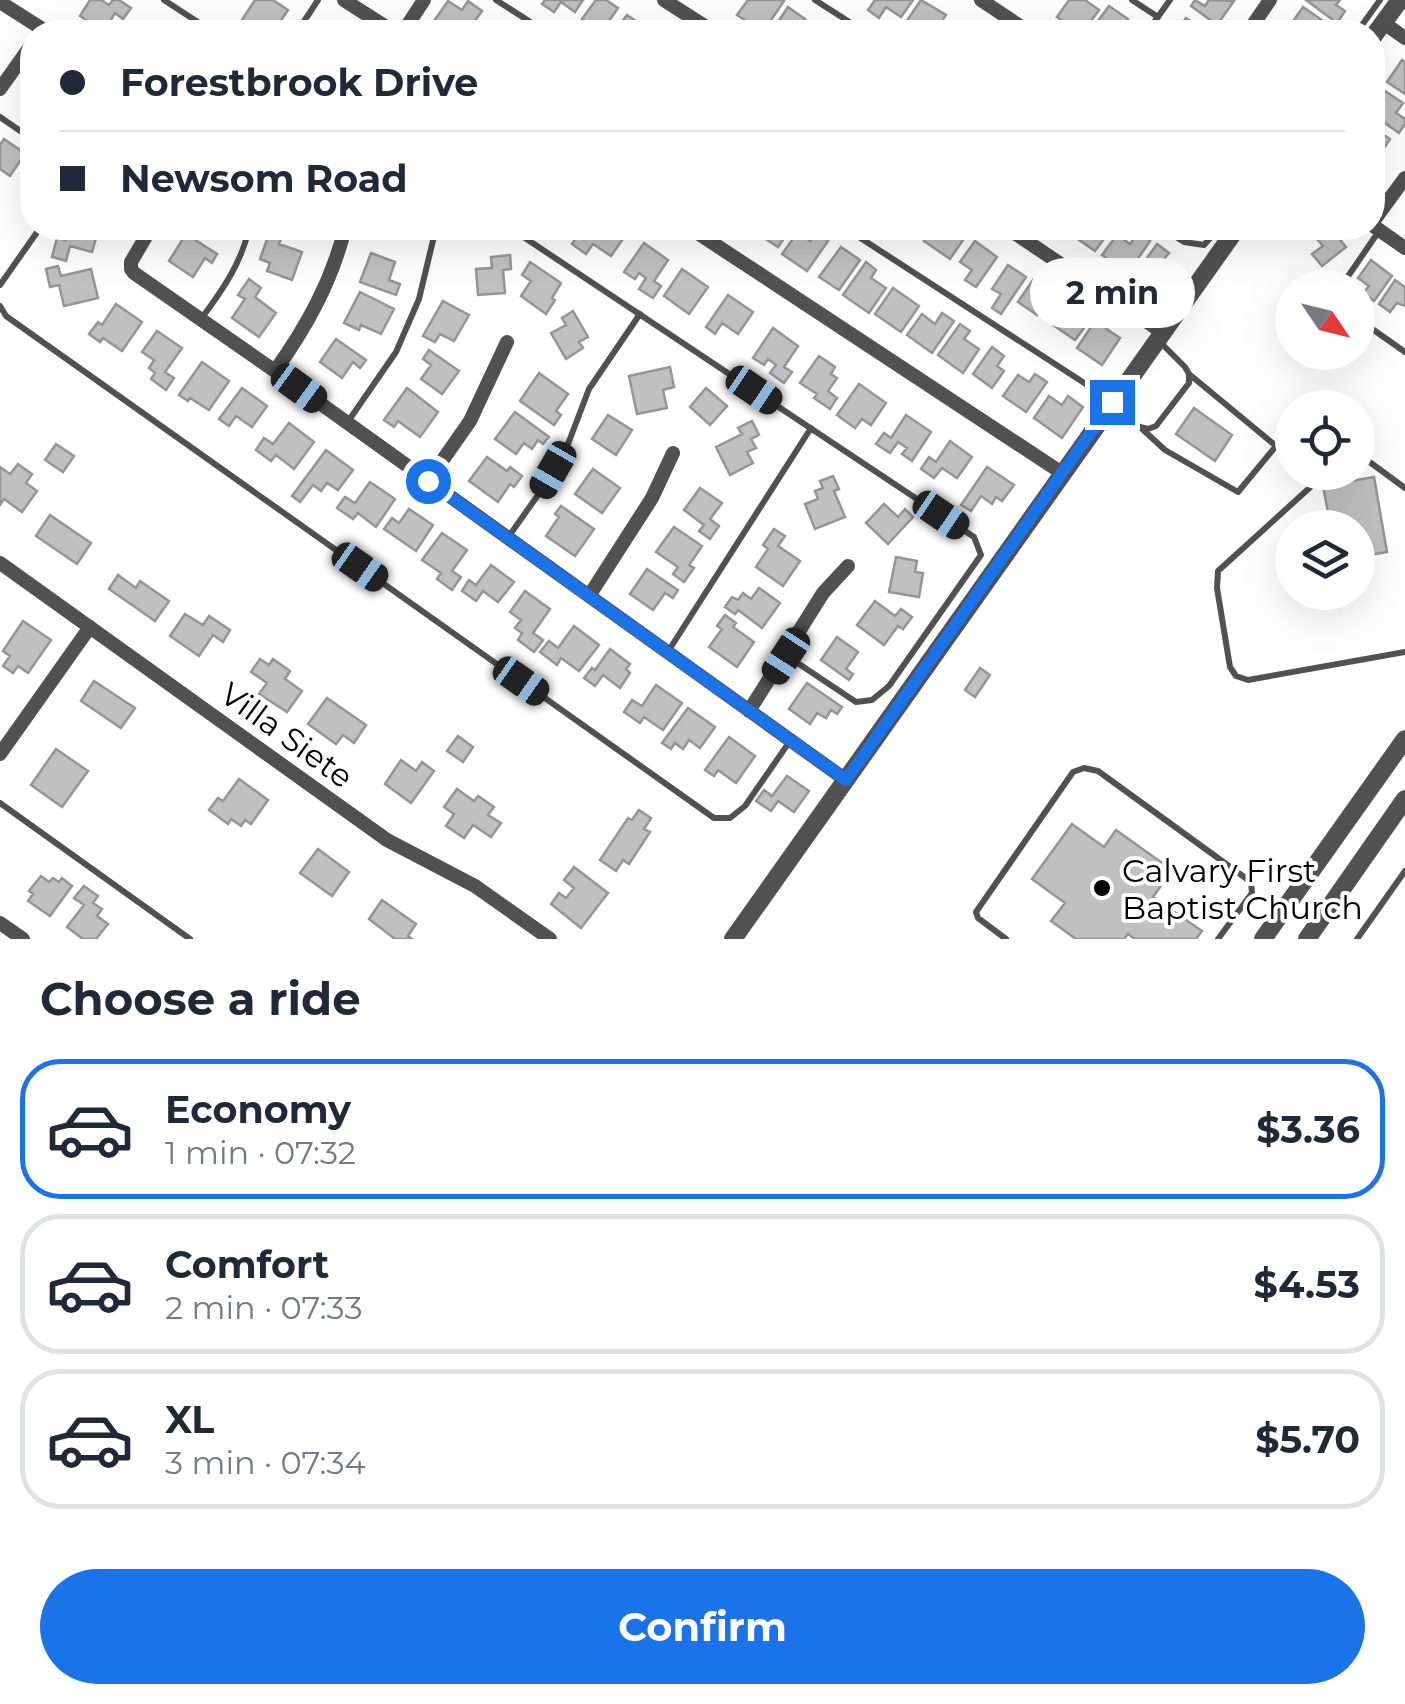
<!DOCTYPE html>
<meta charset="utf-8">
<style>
:root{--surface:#fff;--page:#f6f6f7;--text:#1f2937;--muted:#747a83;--line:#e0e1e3;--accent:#1a73e8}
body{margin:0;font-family:Montserrat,sans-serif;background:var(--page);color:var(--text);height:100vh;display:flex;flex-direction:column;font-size:38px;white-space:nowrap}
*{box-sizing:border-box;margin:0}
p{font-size:32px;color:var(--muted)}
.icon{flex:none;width:55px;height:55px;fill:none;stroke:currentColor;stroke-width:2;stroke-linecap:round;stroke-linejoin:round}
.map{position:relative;height:939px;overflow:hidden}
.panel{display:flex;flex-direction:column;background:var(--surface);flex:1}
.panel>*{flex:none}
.guide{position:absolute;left:20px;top:20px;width:1365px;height:220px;border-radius:40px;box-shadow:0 10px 40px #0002;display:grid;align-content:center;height:220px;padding:0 40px;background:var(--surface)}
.needle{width:65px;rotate:125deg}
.buttons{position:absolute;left:1275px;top:270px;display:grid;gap:20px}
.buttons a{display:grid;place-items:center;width:100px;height:100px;border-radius:50%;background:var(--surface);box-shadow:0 10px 40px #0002;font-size:50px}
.end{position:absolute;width:45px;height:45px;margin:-22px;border:12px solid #1a73e8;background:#fff;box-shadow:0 0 0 5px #fff}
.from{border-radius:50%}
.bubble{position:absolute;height:70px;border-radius:35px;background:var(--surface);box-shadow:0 10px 40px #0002;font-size:32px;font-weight:700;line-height:70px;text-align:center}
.car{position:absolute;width:30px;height:60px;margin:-30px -15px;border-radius:12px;box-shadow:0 0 8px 2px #0007;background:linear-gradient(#222 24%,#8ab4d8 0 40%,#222 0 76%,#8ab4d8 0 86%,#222 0)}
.guide b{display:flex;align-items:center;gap:35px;height:95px;font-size:38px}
.guide b+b{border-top:2px solid var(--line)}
.guide i{width:25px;height:25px;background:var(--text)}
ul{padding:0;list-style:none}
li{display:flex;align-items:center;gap:30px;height:140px;margin:0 20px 15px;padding:0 20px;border:5px solid var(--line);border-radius:40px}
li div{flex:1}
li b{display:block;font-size:38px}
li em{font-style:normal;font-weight:700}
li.active{border-color:var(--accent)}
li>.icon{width:90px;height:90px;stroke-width:1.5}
h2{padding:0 40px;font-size:45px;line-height:120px}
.cta{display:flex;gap:20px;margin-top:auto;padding:20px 40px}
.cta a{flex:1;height:115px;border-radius:60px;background:var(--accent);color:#fff;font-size:40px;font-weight:700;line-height:115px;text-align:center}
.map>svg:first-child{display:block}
.building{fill:#c0c0c0;stroke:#959595;stroke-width:2.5}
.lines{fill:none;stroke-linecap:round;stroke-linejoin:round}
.service{stroke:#515151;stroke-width:6}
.minor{stroke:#515151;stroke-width:14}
.tertiary{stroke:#515151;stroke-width:18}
.route{stroke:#1a73e8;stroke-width:12}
.poi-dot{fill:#000;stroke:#fff;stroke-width:4}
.labels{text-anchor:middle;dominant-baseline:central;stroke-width:8;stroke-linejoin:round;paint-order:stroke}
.street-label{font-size:32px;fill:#000;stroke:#fff}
.poi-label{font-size:32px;fill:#000;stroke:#fff;text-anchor:start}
</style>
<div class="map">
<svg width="1405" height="939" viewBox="0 0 1405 939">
<rect width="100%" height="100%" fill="#fff"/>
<path class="building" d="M90,0H101L109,5L113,0H119L131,8L123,19L115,13L103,32L80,16Z
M255,0H273L288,10L273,32H259L250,27L247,32L238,26Z
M545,0H583L575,12L561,2L554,12L542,4Z
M596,0H606L618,8L601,32L582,19Z
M748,0H783L784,1L763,32L737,15Z
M875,0H913L901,17L886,7L879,18L868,10Z
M921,0L946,15L934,32H910L902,28Z
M1069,0H1085L1099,10L1083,32H1079L1057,17Z
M1195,0L1205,6L1209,0L1234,1L1217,25L1191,6Z
M1306,0H1340L1336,5L1345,11L1337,23Z
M448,1L462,10L468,1L482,11L467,32H445L432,24Z
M1109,6L1128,19L1118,32H1090Z
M788,7L805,19L796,32H771Z
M1303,7L1326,23L1320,32H1290L1287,30Z
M627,15L652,32H614Z
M1186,18L1207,32H1165L1169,26L1177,32Z
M1402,60L1405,62V94L1387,82Z
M1382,89L1403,103L1396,113L1405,119V124L1399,133L1372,114V103Z
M1372,127L1390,139L1376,160L1372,158Z
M4,139L23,152L28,144L32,147V162L29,167L20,161L10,176L0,169V145Z
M70,228H99L92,252L70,246L66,261L52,257L57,238L66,240Z
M595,228H619L627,233L611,256L593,244L586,254L572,244L580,232L588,237Z
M753,228H791L778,247L752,230Z
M934,228H952L965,237L950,259L924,241Z
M1073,228H1112L1095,251L1069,233Z
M1331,228L1346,247L1322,266L1312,254L1323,246L1317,239Z
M798,232L810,241L816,233L828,241L807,271L782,254Z
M1138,233L1150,241L1128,273L1102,255L1117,235L1130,244Z
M186,234L217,254L212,263L205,258L193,277L169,261Z
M269,234L281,239L279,244L302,252L292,280L267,271L270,263L260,259Z
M975,241L997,257L976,287L965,280L972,270L960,262Z
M644,243L668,260L654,281L661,286L653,298L639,289L646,278L639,273L635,279L624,272Z
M1157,244L1169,253L1164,259L1176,267L1159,292L1135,275Z
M841,247L860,260L839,290L819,277Z
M371,253L395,262L389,280L400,284L396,295L360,282Z
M510,255L511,269L503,270L505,293L478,295L476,269L492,268L491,257Z
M1371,260L1392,276L1374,301L1363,293L1369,286L1358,278Z
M530,262L561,283L552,298L555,300L546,314L521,296L531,281L522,275Z
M866,262L876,270L871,278L886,288L869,313L843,295Z
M1008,265L1026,277L1001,314L992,308L1001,294L992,289Z
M58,266L61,276L91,269L98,298L64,306L59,285L50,287L46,269Z
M682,269L708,287L689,314L664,296Z
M249,279L261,288L255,297L276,313L259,337L232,318L245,299L238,295Z
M1033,280L1053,293L1037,315L1018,302Z
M1395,280L1405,287V306L1397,303L1390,312L1379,304Z
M893,288L919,306L901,332L875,314Z
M360,292L394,309L381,334L361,325L359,330L344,323Z
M728,295L753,312L738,334L722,323L715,334L706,327Z
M443,301L469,315L454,341L440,334L435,342L423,336Z
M116,304L142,322L122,351L103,338L100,342L89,334L98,322L102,325Z
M1068,304L1090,320L1075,340L1053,325Z
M573,311L588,337L579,342L583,348L566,359L551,333L566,325L562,318Z
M942,313L954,321L932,353L907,335L922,314L935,324Z
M1095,321L1120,338L1102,365L1077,348Z
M960,324L970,331L964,339L979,349L963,373L938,355Z
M773,328L798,346L784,367L792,372L784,383L770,373L776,365L768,359L764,365L753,358Z
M157,331L182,348L165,372L174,378L166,390L151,379L155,373L149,368L154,360L142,352Z
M336,339L366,360L360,368L353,362L342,378L320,362Z
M992,347L1004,356L997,366L1004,371L992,388L973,374Z
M429,350L459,371L442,394L421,379L431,365L423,359Z
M819,356L835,367L831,374L837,378L828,391L837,398L830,409L814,398L817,394L800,383Z
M202,362L229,381L209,410L190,398L188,401L179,395Z
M670,367L674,387L663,390L667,408L637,414L629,376Z
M539,373L568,394L556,411L561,415L554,425L520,401Z
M1035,374L1047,382L1026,412L1003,396L1018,375L1029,382Z
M859,384L886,403L871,425L862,419L855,428L837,415Z
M242,388L267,406L252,427L236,416L229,426L219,419Z
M407,388L438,412L420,437L398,421L394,427L384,420Z
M706,388L727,406L710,425L690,407Z
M1049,396L1062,405L1068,396L1083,407L1062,438L1034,418Z
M1194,408L1232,435L1215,461L1176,434Z
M515,412L549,437L543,444L538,440L532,449L524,443L516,454L495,439Z
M608,415L632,430L616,455L592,439Z
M906,415L931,432L912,461L902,454L907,448L898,442L890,453L876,444L884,433L891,438Z
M752,421L759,435L751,439L756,448L747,452L753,463L730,475L716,447L742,434L738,428Z
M289,423L314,442L294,469L276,455L271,461L256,450L264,438L273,444Z
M950,441L972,457L957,478L942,468L934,478L921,469L929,457L936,462Z
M56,444L74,456L63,472L45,460Z
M326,450L353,470L338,490L327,483L321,491L313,485L300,502L292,496Z
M487,457L507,471L510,467L522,476L514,487L510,484L498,502L469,481Z
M18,464L32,474L26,483L37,491L22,512L4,499L0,505V467L10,474Z
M987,467L1014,485L1002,501L996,497L992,504L981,496L971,511L961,505Z
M593,469L620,488L602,513L575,494Z
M833,476L839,489L834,491L845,517L815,529L805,504L818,499L815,491L823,488L820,481Z
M1374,477L1387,552L1358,557V528H1331L1323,486Z
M370,482L395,499L376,527L358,513L353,519L337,508L345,497L355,503Z
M700,488L722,503L710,519L719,526L710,539L699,531L704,525L684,510Z
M884,504L898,517L905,509L913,517L888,544L866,523Z
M561,506L594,529L575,556L546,536L559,517L555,514Z
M409,509L433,525L416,551L384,529L392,518L399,523Z
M50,515L91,543L77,564L36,536Z
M674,527L702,546L689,565L694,568L684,582L673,574L678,567L656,552Z
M774,529L785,536L778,546L800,561L783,586L756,567L768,549L763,545Z
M442,533L467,550L452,571L461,577L452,590L437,579L441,573L422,560Z
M896,557L917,561L915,572L923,573L919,597L889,592Z
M491,565L514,582L498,602L483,591L476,601L462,591L469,580L476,585Z
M647,569L678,590L673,598L665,593L653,610L630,594Z
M118,575L136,588L140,581L169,601L155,621L109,589Z
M759,588L780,603L762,628L738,610L735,614L725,607L732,597L738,600L743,593L751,599Z
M525,591L550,609L533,633L543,640L534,652L518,640L522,633L515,628L521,620L510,612Z
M875,601L895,616L901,609L912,617L903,629L898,626L884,645L857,625Z
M185,614L203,625L209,616L230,630L223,642L213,635L199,656L170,636Z
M725,615L736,623L733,627L754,642L737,667L709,647L722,629L717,626Z
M23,621L51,640L28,673L18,666L13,673L3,666L10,656L3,651Z
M574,626L599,645L579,671L561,658L557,665L540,652L549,641L558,648Z
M837,637L858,652L846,669L853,674L849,680L821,660Z
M610,649L630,664L626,669L630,673L620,688L603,675L595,686L584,678L592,668L595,670Z
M260,659L269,665L273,659L290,671L285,679L302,691L287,712L259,694L267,683L251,672Z
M980,668L990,675L975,697L965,690Z
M94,681L135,708L121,728L81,701Z
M807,683L842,707L837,714L831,710L826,718L817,713L810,724L789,709Z
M656,685L682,703L663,730L644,717L640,723L624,712L632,700L642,706Z
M327,698L366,725L354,743L343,735L336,744L308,724Z
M688,708L715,727L700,748L689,740L683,749L675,743L671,749L662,743Z
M458,736L473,747L463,762L447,751Z
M729,737L755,756L736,783L718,770L714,776L705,770Z
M56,749L88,771L62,807L31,785Z
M401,760L416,771L422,762L434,771L411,803L385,784Z
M787,776L809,791L794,812L778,801L771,811L756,801L764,790L772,796Z
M239,779L268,800L251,824L245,820L241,826L231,819L228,824L209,810L218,798L223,801Z
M457,789L474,801L478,796L494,807L488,815L501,823L491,837L473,825L464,838L446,826L454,814L444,807Z
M639,810L651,818L644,829L650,832L629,864L623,860L616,871L600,860L628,818L632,820Z
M1072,824L1104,847L1116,830L1172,870L1153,897L1202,931L1196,939H1135L1128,934L1124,939H1076L1051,921L1065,903L1032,879Z
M318,849L349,872L332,896L300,873Z
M574,867L608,893L581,928L551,904L559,893L566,898L574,888L564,880Z
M41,876L49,882L53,878L59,882L62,878L72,886L50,916L28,901L33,894L29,891Z
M84,886L98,896L93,903L102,909L97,916L108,924L96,939H83L67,927L84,905L74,898Z
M382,900L416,924L408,936L412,939H395L369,919Z"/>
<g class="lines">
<path class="service" d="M164,0L213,32
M496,0L546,32
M815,0L865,32
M1132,0L1158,17
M297,32L318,0
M1147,32L1170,0
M1357,32L1380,0
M0,117L32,139
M510,228L974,537L981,555L889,686L872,700L856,702L787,656
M845,228L1112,401
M1162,228L1184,242L1204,245L1219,228
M0,285L40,228
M1340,288L1379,231
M0,306L6,316L714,818H730L745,806L790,741
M201,319C222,291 242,262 249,228
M1358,319L1405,352
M1110,407L1140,427L1148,429L1156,426L1189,383V374L1185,367L1161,343
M347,423L396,352L419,299L436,228
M1140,427L1165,450L1238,492L1276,446L1189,374
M1358,457L1371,463L1405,488
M1327,472L1218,571L1217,588L1230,667L1236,676L1248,680L1405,652
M509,536L538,495L568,444L589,389L640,314
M669,650L811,428
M0,803L190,939
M1006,939L978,918L976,912L1073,772L1084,768L1098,771L1251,882L1252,893L1218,939
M1357,939L1405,871"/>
<path class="minor" d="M344,0L394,32
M664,0L714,32
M981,0L1029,32
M0,2L47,32
M1384,23L1405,38
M403,32L424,0
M1248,32L1270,0
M0,89L32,44
M1372,223L1405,178
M1372,225L1405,248
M151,228L131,262V269L134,273L275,371L846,780
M690,228L1062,473
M1007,228L1162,332
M275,371C307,326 332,281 345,228
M428,481L470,421L507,342
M0,563L387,840L475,886L550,939
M589,596L652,498L673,453
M749,711L823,593L848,566
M0,754L90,627
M0,923L23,939"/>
<path class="tertiary" d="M1372,38L1400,0
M733,939L1237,228
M1263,939L1405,739
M1307,939L1405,799"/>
</g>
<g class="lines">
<path class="route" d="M428,481L846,780L1112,402"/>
</g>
<circle class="poi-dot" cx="1102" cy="888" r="10"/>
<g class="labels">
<g class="street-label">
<text transform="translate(287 735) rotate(36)">Villa Siete</text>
</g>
<g class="poi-label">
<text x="1122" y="870">Calvary First<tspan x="1122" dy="37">Baptist Church</tspan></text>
</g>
</g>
</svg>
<div class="buttons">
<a><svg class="needle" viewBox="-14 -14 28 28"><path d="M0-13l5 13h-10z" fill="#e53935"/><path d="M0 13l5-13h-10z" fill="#747a83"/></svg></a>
<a><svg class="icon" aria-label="locate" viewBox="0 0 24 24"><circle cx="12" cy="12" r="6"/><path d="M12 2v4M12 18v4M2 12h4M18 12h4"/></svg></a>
<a><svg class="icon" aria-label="layers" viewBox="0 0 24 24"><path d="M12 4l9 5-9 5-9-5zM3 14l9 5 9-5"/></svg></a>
</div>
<i class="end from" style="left:428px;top:481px"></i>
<i class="end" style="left:1112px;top:402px"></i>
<div class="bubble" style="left:1030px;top:258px;width:165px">2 min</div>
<i class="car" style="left:299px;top:388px;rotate:126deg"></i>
<i class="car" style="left:754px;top:390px;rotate:124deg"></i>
<i class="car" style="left:553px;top:470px;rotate:210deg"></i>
<i class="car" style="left:941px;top:515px;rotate:124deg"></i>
<i class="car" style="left:360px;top:567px;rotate:125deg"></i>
<i class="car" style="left:786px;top:656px;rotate:213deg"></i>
<i class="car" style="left:521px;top:681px;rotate:125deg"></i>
<div class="guide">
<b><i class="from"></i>Forestbrook Drive</b>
<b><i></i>Newsom Road</b>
</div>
</div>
<section class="panel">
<h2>Choose a ride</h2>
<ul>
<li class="active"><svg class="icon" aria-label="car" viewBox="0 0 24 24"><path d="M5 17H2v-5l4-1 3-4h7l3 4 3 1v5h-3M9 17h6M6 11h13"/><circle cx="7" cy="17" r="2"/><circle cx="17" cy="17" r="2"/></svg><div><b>Economy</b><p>1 min · 07:32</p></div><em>$3.36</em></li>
<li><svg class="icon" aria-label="car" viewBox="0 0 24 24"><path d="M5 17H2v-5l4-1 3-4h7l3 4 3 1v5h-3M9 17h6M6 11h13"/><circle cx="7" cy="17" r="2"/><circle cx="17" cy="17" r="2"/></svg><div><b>Comfort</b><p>2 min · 07:33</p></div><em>$4.53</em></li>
<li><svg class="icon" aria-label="car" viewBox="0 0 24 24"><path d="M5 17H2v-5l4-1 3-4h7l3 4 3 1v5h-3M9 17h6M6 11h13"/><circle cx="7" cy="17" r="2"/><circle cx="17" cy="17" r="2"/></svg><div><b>XL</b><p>3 min · 07:34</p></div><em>$5.70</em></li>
</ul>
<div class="cta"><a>Confirm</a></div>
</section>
